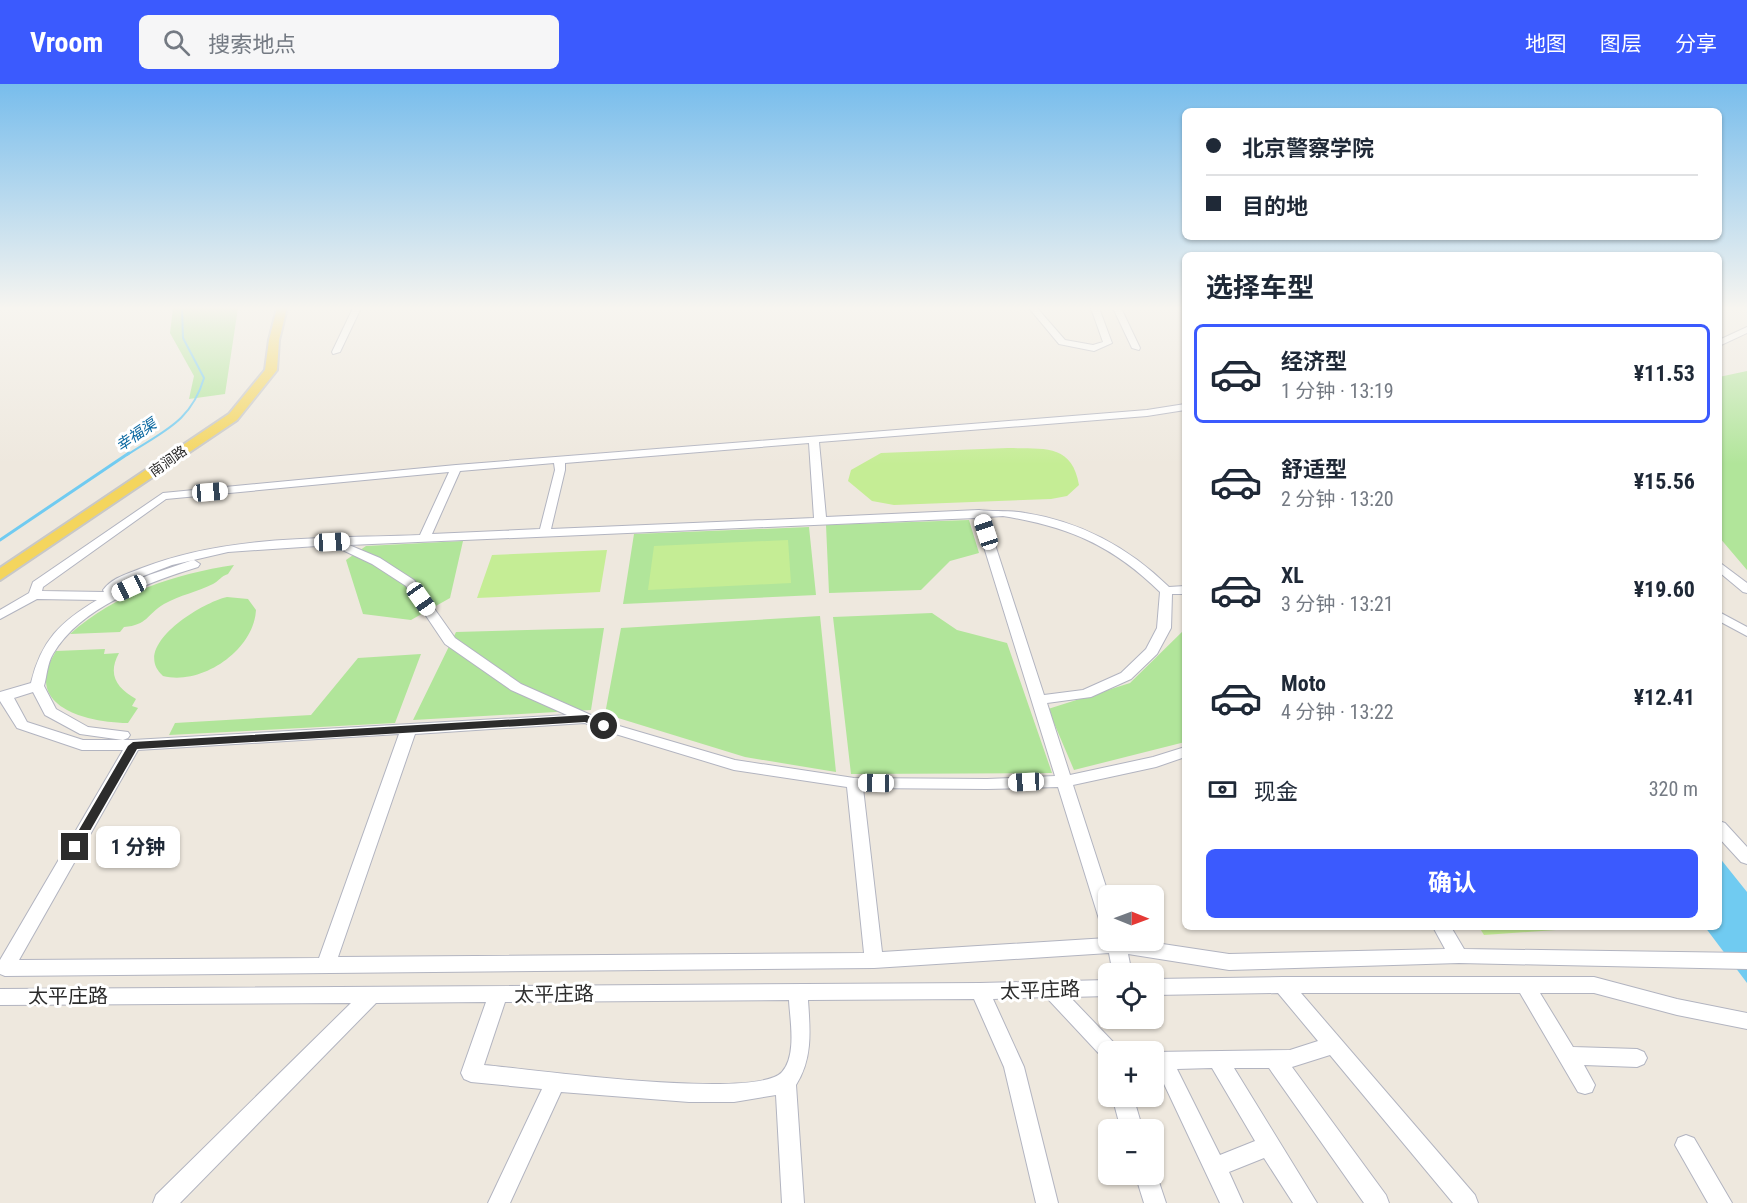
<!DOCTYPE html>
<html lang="zh">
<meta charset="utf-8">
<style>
:root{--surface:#fff;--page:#f6f6f7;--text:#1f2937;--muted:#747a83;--line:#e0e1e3;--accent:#3b5afe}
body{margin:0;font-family:"Roboto Condensed","Noto Sans SC",sans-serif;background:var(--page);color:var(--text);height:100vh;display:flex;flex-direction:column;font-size:22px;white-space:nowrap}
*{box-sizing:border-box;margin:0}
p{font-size:20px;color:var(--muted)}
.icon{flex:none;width:33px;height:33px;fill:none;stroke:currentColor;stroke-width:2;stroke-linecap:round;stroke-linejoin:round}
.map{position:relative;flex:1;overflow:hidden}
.drawer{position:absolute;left:1182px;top:168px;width:540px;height:678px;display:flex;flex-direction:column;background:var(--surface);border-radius:9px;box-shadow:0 2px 4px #0004}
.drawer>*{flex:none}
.banner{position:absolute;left:1182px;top:24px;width:540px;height:132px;border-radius:9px;box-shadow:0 2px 4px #0004;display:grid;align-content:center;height:132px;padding:0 24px;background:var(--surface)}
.needle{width:39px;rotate:91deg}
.buttons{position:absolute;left:1098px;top:801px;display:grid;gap:12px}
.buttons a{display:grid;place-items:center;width:66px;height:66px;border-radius:9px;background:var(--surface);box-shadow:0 2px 4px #0004;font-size:30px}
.end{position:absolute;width:27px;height:27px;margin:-14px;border:8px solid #2c2c2c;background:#fff;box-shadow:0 0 0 3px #fff}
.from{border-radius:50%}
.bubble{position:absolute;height:42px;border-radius:9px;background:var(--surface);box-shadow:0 2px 4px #0004;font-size:20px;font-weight:700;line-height:42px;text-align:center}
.car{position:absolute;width:18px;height:36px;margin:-18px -9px;border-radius:8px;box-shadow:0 0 4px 2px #0007;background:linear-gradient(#fff 24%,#345 0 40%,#fff 0 76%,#345 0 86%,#fff 0)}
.banner b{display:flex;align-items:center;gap:21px;height:57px;font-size:22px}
.banner b+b{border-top:2px solid var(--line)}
.banner i{width:15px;height:15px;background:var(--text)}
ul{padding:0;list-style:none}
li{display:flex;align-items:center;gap:18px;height:99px;margin:0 12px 9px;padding:0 12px;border:3px solid transparent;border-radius:9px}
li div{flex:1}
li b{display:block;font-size:22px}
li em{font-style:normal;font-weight:700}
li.on{border-color:var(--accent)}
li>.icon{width:54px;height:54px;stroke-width:1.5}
h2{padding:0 24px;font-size:27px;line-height:72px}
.pay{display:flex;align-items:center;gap:15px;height:66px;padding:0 24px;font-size:22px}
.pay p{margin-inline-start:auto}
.action{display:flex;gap:12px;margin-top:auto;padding:12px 24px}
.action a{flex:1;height:69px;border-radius:9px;background:var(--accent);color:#fff;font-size:24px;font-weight:700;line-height:69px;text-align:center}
header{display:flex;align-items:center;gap:36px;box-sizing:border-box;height:84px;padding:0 30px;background:var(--accent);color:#fff}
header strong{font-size:28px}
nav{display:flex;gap:33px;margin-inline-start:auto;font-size:21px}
.search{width:420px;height:54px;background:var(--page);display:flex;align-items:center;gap:15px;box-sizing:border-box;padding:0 21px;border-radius:9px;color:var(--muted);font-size:22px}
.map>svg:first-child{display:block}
.green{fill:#b1e59a}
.pitch{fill:#c5ed95}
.water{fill:#70cbf1}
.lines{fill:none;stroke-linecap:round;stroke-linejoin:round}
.stream-far1{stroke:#70cbf1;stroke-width:2}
.stream{stroke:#70cbf1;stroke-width:3}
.minor-casing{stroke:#b2b4c0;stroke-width:2}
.major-casing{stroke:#c8c8c8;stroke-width:4}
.minor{fill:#fff;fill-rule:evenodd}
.major{fill:#f4d55d;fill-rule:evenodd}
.route{fill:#2c2c2c}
.labels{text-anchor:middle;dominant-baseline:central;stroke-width:6;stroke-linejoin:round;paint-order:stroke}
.far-street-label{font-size:14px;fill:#2c2c2c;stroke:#fff}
.far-water-label{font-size:15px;font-style:italic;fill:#0b69a1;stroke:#fff}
.near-street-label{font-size:20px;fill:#2c2c2c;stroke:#fff}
</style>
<header>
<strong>Vroom</strong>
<div class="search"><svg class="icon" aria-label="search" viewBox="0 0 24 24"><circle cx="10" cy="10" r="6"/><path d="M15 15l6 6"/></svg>搜索地点</div>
<nav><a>地图</a><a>图层</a><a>分享</a></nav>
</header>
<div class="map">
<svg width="1747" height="1119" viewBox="0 0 1747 1119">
<rect width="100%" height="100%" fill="#eee8de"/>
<path class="green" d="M173,224H238L225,310L189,315L194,292L170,249Z
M1747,287V486L1719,453V293Z
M969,436L979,469L950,477L921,506L829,509L826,441Z
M809,443L816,511L623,520L634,450Z
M463,457L450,514L411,536L363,530L346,476L366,462Z
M234,481L228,490C221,492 219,497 213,500C197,508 180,511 164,520C146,531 148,541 124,543L120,548L70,550C116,509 175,490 234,481Z
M227,513L248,515L256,526C254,566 202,602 163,592C129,562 203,518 227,513Z
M932,529L957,546L1007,559L1052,689L851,690L833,533Z
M820,532L836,688L745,673L605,630L621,544Z
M604,544L591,626L413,636L456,548Z
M1185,545V658L1074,686L1048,625L1130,599Z
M105,565L104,570L119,569C107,591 117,604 136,615L132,622L138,624L128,639C103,639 48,631 46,598C45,586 51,576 56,567Z
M421,570L395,639L169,651L175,639L311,631L358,574Z"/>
<path class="pitch" d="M1008,364C1043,365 1072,359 1079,401L1067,412L1051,415L894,421L872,417L848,397L851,386L881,369Z
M788,456L791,499L648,506L654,462Z
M607,466L600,508L477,514L492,471Z
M1479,843H1599L1484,851Z"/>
<path class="water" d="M1719,773L1747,808V899L1705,843H1719Z"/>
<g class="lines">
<path class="stream-far1" d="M127,371C163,347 191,338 204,294L183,254L182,224"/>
<path class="stream" d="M0,456L129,369"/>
<g class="minor-casing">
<path id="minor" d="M353,224H361L340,268L333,270L332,268Z
M1029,224H1037L1065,256L1093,261L1103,258L1091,224H1099L1112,259L1094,267L1059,260Z
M1113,224H1121L1140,264L1139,266L1132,264Z
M1747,243V249L1719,262V256Z
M1185,320V326L1147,332L819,358L826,433L979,426C993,428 1009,426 1025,429C1082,438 1128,463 1169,503L1185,502V510H1172L1171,544L1157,570L1131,595L1091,613L1047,619L1070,691L1153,673L1185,663V673L1156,683L1073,701L1109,812L1108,842L1102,840L1099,835L1058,703L987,705L863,704L882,868L1107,854L1108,851V856H1136L1229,870L1445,865L1433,843H1451L1464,865L1747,869V885L1459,879L1229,886L1128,870L1132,890H1113L1109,869L874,884L5,892L0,890V876L123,666H82L17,644L0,617V608L31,599C41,557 60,538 97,516L37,515L0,535V526L29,509L33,498L163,409L456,381L1147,326ZM809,359L814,434L551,445L565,386V379ZM554,379L555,386L540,445L432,450L460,387ZM449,388L420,451C327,455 230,450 142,484C127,490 113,493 103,506L104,508L42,507L43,503L166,415ZM1003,432C1069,443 1112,461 1160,508L1157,544L1146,565L1121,589L1083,606L1044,611L986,433ZM975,434L1055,692L987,695L854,694L735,676L609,639L521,600L455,554L414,496L380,474L349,461ZM332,461L372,480L406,502L445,560L511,606L567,631L133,656H83L27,638L14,614L33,608L45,631L80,650L123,656L128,654L130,651L128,648L88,643L56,625L44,602C47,592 47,580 53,570C80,523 149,498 198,483L200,480L194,476L190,477L149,491L117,505L120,501L172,481L228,468ZM585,639L599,645L734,686L847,703L864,869L338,873L415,650ZM399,650L319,874L19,876L138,666Z
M1719,478L1747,499V509L1743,508L1719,488Z
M1719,528L1747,543V552L1719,537Z
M1719,737L1725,739L1747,763V780L1741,778L1719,754Z
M1283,893H1594L1677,915L1747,929V945L1677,931L1594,909H1540L1573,963L1637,965L1644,968L1647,974L1644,980L1637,983L1584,981L1595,1001L1592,1008L1585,1010L1578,1008L1520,909H1301L1475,1111L1478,1119H1453L1330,971L1292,983L1386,1111L1389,1119H1364L1269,984H1234L1317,1119H1293L1264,1074L1229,1088L1243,1119H1220L1157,985H1154L1153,968L1290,966L1318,957L1278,909L1154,911V895ZM1212,984L1255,1057L1220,1071L1177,985Z
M1108,896V912L1070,913L1117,962L1120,968H1108V976L1103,974L1046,913L993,915L1024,983L1058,1119H1036L1004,983L974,915L808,916C810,946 813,974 796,1001L804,1119H782L776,1011L734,1018H689L561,1008L510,1119H488L542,1005L471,998L464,995L461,989L486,918L376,919L180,1119H153L156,1111L351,919L0,921V905L980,899ZM789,916C790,936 797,971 782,988C756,1017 529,985 484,981L505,918Z
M1112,1012H1133L1143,1046H1121Z
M1686,1051L1694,1054L1732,1119H1708L1675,1061L1678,1054Z
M1154,1083L1166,1119H1144L1135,1090H1154Z"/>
</g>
<g class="major-casing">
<path id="major" d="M277,224H287L279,256L277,286L237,336L0,496V484L229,330L265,286L269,256Z"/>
</g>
<use href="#minor" class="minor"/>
<use href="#major" class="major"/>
</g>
<linearGradient id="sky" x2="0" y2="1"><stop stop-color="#78bdec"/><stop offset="0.59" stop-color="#f7f5f0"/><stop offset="1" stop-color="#f7f5f0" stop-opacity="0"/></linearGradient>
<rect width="1747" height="380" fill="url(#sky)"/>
<path class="route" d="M587,631L609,642L604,646L585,638L137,665L79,766H71L69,763L128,662L133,658Z"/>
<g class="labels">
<g class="far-street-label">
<text transform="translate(168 377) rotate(-35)">南涧路</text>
</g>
<g class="far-water-label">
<text transform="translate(136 351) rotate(-34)">幸福渠</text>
</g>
<g class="near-street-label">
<text transform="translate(1040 906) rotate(-2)">太平庄路</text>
<text transform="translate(554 910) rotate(-1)">太平庄路</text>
<text x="68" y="912">太平庄路</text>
</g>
</g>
</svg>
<div class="buttons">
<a><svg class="needle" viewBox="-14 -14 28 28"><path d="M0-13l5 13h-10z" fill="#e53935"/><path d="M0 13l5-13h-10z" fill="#747a83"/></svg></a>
<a><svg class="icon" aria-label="locate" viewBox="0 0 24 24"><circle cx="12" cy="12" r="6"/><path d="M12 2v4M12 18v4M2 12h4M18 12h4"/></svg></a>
<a>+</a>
<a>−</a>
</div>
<i class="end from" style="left:604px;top:642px"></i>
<i class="end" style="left:75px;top:763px"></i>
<div class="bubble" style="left:96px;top:742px;width:84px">1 分钟</div>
<i class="car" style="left:210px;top:408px;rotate:85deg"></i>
<i class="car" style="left:986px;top:448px;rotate:342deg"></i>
<i class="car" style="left:332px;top:458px;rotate:87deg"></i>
<i class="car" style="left:129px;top:504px;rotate:245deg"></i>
<i class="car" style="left:421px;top:515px;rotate:145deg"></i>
<i class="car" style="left:1026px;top:698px;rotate:267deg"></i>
<i class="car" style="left:876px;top:699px;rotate:271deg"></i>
<div class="banner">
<b><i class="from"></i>北京警察学院</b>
<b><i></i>目的地</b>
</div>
<section class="drawer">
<h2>选择车型</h2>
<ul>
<li class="on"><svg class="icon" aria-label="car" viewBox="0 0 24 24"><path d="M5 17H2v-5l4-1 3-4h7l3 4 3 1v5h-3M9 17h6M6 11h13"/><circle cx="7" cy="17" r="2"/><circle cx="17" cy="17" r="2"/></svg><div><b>经济型</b><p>1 分钟 · 13:19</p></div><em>¥11.53</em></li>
<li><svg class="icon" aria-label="car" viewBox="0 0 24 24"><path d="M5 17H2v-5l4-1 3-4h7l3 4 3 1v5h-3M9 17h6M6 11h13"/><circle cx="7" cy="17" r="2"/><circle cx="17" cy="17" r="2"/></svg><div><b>舒适型</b><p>2 分钟 · 13:20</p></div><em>¥15.56</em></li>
<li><svg class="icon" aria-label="car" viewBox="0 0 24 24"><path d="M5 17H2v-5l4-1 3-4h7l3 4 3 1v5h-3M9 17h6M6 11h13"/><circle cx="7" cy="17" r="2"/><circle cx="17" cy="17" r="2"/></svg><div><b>XL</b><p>3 分钟 · 13:21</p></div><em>¥19.60</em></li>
<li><svg class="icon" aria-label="car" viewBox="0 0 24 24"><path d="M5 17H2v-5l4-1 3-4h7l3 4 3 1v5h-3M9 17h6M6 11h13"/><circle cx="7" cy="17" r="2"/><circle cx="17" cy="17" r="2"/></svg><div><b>Moto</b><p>4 分钟 · 13:22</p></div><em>¥12.41</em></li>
</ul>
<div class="pay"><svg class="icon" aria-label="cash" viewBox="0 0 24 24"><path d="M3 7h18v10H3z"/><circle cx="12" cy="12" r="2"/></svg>现金<p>320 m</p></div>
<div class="action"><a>确认</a></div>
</section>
</div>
